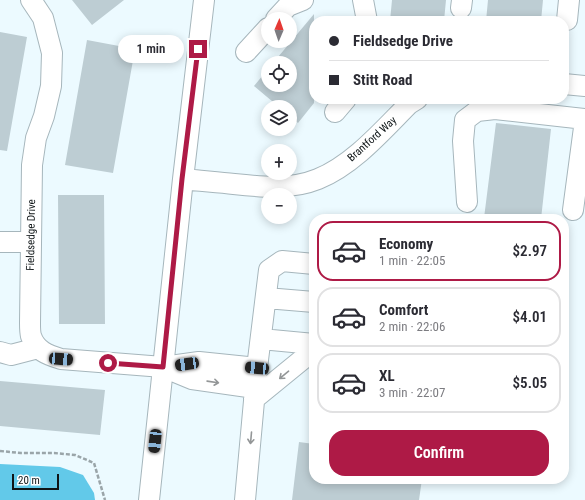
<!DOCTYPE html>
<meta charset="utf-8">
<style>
:root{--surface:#fff;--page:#f2f2f3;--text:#2b2b33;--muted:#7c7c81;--line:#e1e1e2;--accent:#ae1a46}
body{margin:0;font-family:"Roboto Condensed",sans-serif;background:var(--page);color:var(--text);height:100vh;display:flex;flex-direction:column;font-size:15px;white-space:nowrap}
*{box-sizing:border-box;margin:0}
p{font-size:13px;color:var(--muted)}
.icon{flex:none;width:22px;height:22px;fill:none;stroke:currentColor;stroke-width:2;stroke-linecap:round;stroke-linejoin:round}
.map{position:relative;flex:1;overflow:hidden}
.details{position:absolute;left:309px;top:214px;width:260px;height:270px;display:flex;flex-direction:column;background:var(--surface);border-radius:16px;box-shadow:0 2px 10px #0003}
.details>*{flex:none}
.hud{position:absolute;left:309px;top:16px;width:260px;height:88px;border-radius:16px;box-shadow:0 2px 10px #0003;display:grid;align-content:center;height:88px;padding:0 20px;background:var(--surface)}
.needle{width:26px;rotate:2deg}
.tools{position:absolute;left:261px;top:12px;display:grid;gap:8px}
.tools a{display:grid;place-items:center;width:36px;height:36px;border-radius:50%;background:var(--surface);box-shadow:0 2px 10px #0003;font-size:20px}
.scale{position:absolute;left:12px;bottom:10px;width:47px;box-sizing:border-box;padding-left:4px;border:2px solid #0f1517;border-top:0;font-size:11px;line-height:14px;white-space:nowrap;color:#0f1517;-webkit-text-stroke:3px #fff;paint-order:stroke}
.end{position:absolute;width:18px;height:18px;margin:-9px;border:5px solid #ae1a46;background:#fff;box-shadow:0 0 0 2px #fff}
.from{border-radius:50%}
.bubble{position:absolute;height:28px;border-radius:14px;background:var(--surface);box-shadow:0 2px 10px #0003;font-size:13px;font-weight:600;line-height:28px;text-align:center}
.car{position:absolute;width:12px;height:24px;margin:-12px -6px;border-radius:5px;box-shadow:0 0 3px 1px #0007;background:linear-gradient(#222 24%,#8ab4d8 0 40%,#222 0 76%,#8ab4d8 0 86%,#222 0)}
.hud b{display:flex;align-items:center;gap:14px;height:38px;font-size:15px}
.hud b+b{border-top:1px solid var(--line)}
.hud i{width:10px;height:10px;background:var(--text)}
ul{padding:7px 0 0;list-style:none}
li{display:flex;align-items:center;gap:12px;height:60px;margin:0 8px 6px;padding:0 12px;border:2px solid var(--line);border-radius:16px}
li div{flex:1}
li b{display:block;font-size:15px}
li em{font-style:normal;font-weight:600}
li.on{border-color:var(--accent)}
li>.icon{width:36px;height:36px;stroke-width:1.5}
.button{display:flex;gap:8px;margin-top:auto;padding:8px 20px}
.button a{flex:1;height:46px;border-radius:16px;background:var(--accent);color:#fff;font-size:16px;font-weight:600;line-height:46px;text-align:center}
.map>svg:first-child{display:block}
.water{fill:#62c9e9}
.building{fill:#bdcdd3}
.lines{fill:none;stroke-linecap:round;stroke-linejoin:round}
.minor-casing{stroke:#a6b6bc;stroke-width:22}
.path{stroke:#9aa5a9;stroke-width:2.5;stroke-dasharray:4 2;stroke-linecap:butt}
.minor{stroke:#fff;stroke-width:20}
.oneway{stroke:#939697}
.route{stroke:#ae1a46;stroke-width:5}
.labels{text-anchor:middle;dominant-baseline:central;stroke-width:3;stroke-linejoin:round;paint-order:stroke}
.street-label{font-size:11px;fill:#0f1517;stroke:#fff}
</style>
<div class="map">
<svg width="585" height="500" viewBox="0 0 585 500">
<rect width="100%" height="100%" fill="#ecfaff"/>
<path class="water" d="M0,464L60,467L83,475L94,493L95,500H0Z"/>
<path class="building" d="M72,0H124L92,25Z
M392,0H446L444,21H390Z
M488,0H543L541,21H486Z
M314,14V103L298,123L290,116V107H279L254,86L268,69V85H290V63H273Z
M0,32L27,37L7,151L0,150Z
M87,40L135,49L113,173L65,165Z
M496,123L551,129L541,219H496L484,218Z
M58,195H104L105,324H59Z
M0,381L105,390L100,435L0,426Z
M299,442L314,444V479H422L419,500H292Z"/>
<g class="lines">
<g class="minor-casing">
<path id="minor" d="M31,0L43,18L52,53L51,86L44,116L36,138L32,165L30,323C30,327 30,332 31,336C36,351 48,355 61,359L163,367L199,362L257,368
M363,0L367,21
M461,8L462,0
M276,19L288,6L303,0
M567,20L569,0
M246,52L268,28
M564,84L585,86
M335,112L346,99
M183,179C200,181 217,182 234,184C262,187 291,190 318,179C353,165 383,130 409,104L417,99
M467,202L463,141L465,120L477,111L495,109L585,119
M573,210L585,120
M0,242H31
M266,298L314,302
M261,339L314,344
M0,352L11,355L38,348
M163,367L192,379L255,388
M254,399L314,350
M149,500L183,179L204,0
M245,500L257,368L269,270L282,261L314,264"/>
</g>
<path class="path" d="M0,451L21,453H54L75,455L94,463L105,500"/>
<use href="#minor" class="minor"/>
</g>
<defs><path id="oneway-shaft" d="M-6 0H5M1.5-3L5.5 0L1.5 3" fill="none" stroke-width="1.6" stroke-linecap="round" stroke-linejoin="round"/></defs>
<g class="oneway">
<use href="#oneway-shaft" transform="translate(284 375) rotate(140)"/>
<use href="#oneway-shaft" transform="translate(213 382) rotate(8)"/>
<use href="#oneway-shaft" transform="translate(251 438) rotate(95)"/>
</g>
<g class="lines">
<path class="route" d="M108,363L163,367L182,179L198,49"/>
</g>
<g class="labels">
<g class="street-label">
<text transform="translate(372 139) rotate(-42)">Brantford Way</text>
<text transform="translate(31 235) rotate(-89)">Fieldsedge Drive</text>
</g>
</g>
</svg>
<div class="tools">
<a><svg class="needle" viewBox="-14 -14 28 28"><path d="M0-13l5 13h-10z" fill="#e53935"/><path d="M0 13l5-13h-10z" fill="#7c7c81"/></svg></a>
<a><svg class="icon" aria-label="locate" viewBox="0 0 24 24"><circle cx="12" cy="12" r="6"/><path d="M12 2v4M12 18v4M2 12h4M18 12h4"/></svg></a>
<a><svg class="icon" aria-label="layers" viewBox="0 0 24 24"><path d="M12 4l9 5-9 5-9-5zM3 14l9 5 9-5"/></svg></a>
<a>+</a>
<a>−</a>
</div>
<div class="scale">20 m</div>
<i class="end from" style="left:108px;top:363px"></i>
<i class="end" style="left:198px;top:49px"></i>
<div class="bubble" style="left:118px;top:35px;width:66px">1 min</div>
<i class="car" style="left:61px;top:359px;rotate:94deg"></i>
<i class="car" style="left:187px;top:364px;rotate:262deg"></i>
<i class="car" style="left:257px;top:368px;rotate:275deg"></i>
<i class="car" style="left:155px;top:441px;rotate:186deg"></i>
<div class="hud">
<b><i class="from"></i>Fieldsedge Drive</b>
<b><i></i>Stitt Road</b>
</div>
<section class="details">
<ul>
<li class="on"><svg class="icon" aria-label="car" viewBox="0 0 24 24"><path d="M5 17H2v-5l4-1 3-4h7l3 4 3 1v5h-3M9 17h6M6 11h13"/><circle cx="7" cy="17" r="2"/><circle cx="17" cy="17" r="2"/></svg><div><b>Economy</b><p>1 min · 22:05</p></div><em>$2.97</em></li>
<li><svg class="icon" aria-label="car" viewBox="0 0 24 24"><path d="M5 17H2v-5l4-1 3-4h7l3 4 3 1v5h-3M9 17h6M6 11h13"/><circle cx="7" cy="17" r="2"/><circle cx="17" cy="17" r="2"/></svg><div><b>Comfort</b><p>2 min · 22:06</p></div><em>$4.01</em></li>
<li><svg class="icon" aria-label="car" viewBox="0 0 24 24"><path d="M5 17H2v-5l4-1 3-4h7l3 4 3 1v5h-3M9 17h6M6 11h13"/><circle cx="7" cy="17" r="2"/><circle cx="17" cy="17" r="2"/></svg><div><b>XL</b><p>3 min · 22:07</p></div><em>$5.05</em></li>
</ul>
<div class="button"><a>Confirm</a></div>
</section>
</div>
